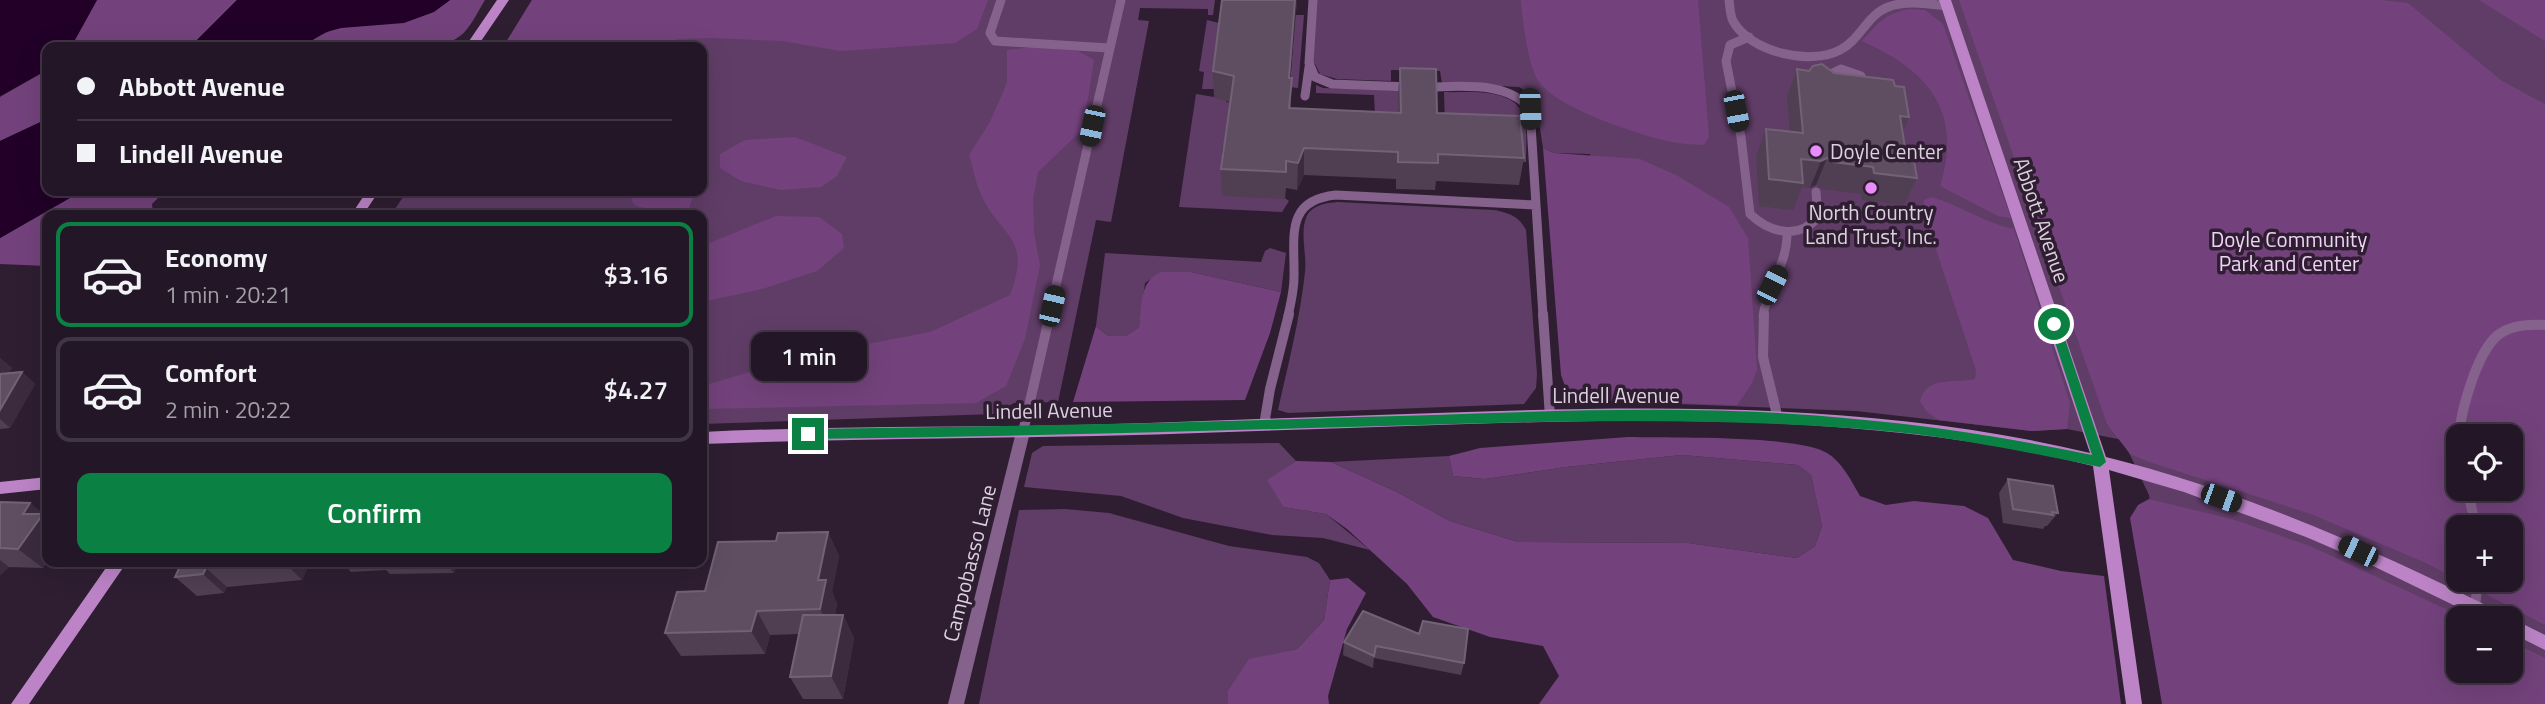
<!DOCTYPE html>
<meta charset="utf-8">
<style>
:root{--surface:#231626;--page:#2b1f2e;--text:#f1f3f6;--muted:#a39fa7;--line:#403543;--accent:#0b8043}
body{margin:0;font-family:"Titillium Web",sans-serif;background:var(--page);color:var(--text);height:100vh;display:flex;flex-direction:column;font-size:26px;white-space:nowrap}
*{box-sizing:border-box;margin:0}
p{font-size:23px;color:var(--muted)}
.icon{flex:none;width:38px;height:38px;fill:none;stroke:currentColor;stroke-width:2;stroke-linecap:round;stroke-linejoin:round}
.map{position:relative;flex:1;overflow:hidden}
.sheet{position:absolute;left:42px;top:210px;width:665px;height:357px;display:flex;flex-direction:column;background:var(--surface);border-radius:14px;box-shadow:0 7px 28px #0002,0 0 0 2px var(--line)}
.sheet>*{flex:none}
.hud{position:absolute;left:42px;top:42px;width:665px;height:154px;border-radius:14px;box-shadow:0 7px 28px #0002,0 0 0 2px var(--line);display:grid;align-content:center;height:154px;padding:0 35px;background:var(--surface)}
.tools{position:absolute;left:2446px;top:424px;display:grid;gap:14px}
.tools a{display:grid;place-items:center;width:77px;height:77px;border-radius:14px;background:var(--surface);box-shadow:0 7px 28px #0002,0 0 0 2px var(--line);font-size:35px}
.end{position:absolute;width:32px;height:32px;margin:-16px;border:9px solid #0b8043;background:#fff;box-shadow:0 0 0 4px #fff}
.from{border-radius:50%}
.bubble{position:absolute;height:49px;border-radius:14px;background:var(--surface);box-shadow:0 7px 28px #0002,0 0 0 2px var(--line);font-size:23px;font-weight:600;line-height:49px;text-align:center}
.car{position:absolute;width:21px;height:42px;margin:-21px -10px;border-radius:9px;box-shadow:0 0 5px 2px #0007;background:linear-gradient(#222 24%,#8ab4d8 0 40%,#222 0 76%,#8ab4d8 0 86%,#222 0)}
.hud b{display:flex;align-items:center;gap:24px;height:66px;font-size:26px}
.hud b+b{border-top:2px solid var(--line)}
.hud i{width:18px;height:18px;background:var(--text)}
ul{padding:12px 0 0;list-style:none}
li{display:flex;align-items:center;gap:21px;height:105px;margin:0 14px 10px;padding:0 21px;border:4px solid var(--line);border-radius:14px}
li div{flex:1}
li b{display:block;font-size:26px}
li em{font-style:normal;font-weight:600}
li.current{border-color:var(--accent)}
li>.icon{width:63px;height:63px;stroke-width:1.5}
.action{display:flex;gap:14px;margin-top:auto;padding:14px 35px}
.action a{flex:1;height:80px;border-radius:14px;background:var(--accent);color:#fff;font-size:28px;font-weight:600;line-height:80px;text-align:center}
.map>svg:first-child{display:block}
.green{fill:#603d67;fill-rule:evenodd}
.forest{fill:#73427c;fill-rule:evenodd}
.water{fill:#220028}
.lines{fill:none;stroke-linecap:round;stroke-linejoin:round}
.lane-far1{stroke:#85628c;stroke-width:9}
.lane{stroke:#85628c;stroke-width:10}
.street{fill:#85628c;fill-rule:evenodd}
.secondary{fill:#bc84c7;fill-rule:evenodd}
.wall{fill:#503e52}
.shaded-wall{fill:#3c2b3f}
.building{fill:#5f4e62;stroke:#726275;stroke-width:2}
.route{fill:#0b8043}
.poi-dot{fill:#ea8dfc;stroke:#2f1e32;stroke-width:2.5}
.labels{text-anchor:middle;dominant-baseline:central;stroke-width:7;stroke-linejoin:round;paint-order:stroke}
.poi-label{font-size:21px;fill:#dcd1de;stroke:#2f1e32;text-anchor:start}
.street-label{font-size:21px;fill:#dcd1de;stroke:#2f1e32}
.park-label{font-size:21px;fill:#efd3f5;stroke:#2f1e32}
</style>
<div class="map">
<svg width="2545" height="704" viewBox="0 0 2545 704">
<rect width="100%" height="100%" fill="#2f1e32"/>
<path class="green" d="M532,0H1215L1213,15H1208V9L1140,8L1138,20L1149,21L1111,222L1096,220L1058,402L1014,403L994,414L702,424V215H391L407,191H702V47H503Z
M1313,0H1520L1532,63L1583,0H2545V704H2181L2149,495L2123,440L2067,429L2032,431L1856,411L1602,401L1590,154L1554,153L1543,148L1535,97L1519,87L1442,83L1440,71L1391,70V81L1337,79L1320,74L1315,64L1309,63ZM2459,436H2511V488H2459ZM2459,527H2511V579H2459ZM2459,618H2511V670H2459Z
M1295,15H1304L1298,88L1290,87Z
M1207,20L1223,24L1215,89H1202L1204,72L1199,71Z
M1316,85L1323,88L1413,91L1412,95H1398V117L1375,114L1374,95L1316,93Z
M1444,92C1466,93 1510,87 1522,112C1528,125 1526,147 1526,162L1517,161L1445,125Z
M1196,94L1226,99V102L1234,103L1229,146H1223L1222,156L1227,157L1289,201L1282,212L1179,207Z
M1338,202L1494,210C1509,213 1519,216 1526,230L1537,374L1536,388L1524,404L1288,413L1278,410C1288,365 1300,319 1305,272C1307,256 1300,233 1306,218C1311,205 1326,203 1338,202Z
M1270,248L1286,253L1281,292L1191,272H1161L1145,283L1139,327L1126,336H1108L1096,326L1105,253L1261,262L1265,251Z
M1279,443L1296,461L1268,480L1283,507L1326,514L1370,550L1323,538L1272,535L1183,518L1121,496L1024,487L1032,453L1043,446Z
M1682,455L1798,465L1811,475L1822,526L1815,546L1797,558L1688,543L1518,542L1450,521L1397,492L1331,462L1449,456L1453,476L1485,479L1566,467Z
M1065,509L1109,513L1229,546L1307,557L1319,563L1330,580L1324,620L1297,649L1249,660L1228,690V704H979L1019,510Z"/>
<path class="forest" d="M97,0H237L190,47H71Z
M450,0H485C478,11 470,29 460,36C430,59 355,45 319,43L313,47H301C313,39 326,31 340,28C381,19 413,29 450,0Z
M532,0H988L977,29L955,43L841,51L782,41L713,38L678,39L664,47H607L602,43L572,47H503Z
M1520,0H1698L1709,137L1704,145C1693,144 1682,144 1671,142C1640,135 1559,109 1540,83C1527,66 1524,22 1520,0Z
M1959,0H2381L2408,3L2502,81L2545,104V625L2426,563L2311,514L2149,462L2130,454L2107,424ZM2459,436H2511V488H2459ZM2459,527H2511V579H2459Z
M2479,0H2545V41Z
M1910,9L1925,10L1943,24L2011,218L1998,216L1940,186C1963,111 1929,71 1862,41C1879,22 1884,14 1910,9Z
M1031,47L1078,51L1094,60L1083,129L1038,172L1033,199L1034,233L1040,265L1025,339L1006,386L976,403L702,409V386L750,372L811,347L867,344L930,332L1010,295C1033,234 999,238 980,192C975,181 973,167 969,155L990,122L1007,83V50Z
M47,70V119L0,141V97Z
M795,137L847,157L837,176L821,187L781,190L741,181L720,168V154L745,140Z
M1543,148L1554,153L1640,159L1678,176L1729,207L1748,238L1757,370L1751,385L1737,405L1570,400L1561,375Z
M82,191H165L152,204L153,215H47V266L0,264V238Z
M628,191H695L688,211L667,215L634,205Z
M1931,197C1960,205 1984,223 2014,229L2070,403L2067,429L2032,431L1939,420L1927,412L1920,401C1927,375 1954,384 1975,379L1976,370L1923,210L1924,200Z
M776,216L819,217L842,234L844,248L817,271L762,289L702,302V246Z
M1161,272H1191L1281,292L1270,333L1245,400L1073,402L1096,326L1108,336H1126L1139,327C1142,306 1139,281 1161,272Z
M1628,437C1667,438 1800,435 1827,453C1842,462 1852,482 1860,496L1886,505L1914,501L1964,506L1988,518L2013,560L2061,571L2104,576L2121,704H1539L1559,676L1543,646L1490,637L1433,617L1407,584L1347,529L1326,514L1283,507L1267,480L1296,461L1331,462L1397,492L1450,521L1518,542L1688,543L1797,558L1815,546L1822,526L1811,475L1798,465L1682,455L1566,467L1485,479L1453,476L1449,456L1480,448Z
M2149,499L2235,520L2310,546L2465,618H2459V670H2511V641L2545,658V704H2162L2130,518L2138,505Z
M1348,578L1366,593L1347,629L1328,696L1329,704H1228V690L1249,659L1297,649L1324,620L1330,580Z"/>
<path class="water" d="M0,0H97L71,47H47V70L0,96Z
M237,0H450L434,12L404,23L341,28L326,32L301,47H190Z
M47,119V191H82L0,238V141Z"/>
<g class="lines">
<path class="lane-far1" d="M1001,0L990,33L995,41L1109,48
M1313,0L1309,63L1315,77L1332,84L1410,87
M1729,0C1730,7 1730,15 1733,21C1750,52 1810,66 1840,50C1860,40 1867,15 1888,7C1907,0 1928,4 1947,6
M1749,37L1730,45L1726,61L1741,137L1750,214C1770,233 1799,240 1818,217L1816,192
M1841,69L1861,76L1862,87L1849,91L1833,85L1829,75Z
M1425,87C1459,87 1507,80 1530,109L1536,205
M1305,96L1309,67
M1049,316L1121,0
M1288,316C1291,303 1294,290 1294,277C1295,238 1284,200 1336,195L1536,205L1543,316
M1763,316C1767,286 1788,263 1787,233"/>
<path class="lane" d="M1543,314L1550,417
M1764,314L1763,357L1778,419
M1264,425L1270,389L1289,314
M1023,432L1050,314
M2459,436C2461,410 2477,352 2498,335C2511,325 2529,324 2545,325
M2467,488L2476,527
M2475,607L2478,579"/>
<path class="street" d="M1023,426L1028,428L1030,432L964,704H948L1016,432L1018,428Z"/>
<path class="secondary" d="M497,0H509L477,47H465Z
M1939,0H1951L2106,457C2244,491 2375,550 2502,613L2504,618H2480L2369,564L2306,537L2184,492L2109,470L2142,704H2126L2093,466C1840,404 1577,421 1318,429C1225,432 1132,436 1038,437C926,439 814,440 702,444V432C809,427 916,427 1024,426C1112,425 1201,421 1289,418C1555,410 1828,390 2090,453Z
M367,191H379L363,215H351Z
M47,477V489L0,494V482Z
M110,562H127L29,704H11Z
M2511,618L2545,635V650L2511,633Z"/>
</g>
<path class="wall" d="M1297,0L1290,78L1291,108L1398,112V95L1400,68L1437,113L1524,158L1519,185L1436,181L1435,190L1396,189V179L1304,175L1297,190L1286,188L1285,199L1222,196L1221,169L1230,102L1214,98L1213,71Z
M1797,69L1834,73L1895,86L1909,117L1903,132L1906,154L1917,178L1904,205L1862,200L1861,194L1822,189L1816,185L1810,188L1802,187L1793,210L1759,206L1756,156L1766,129L1790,132L1787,97Z
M271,191H300L299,193L272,192Z
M0,358L12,368L8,374L22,372L35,384L10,428L0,429Z
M2008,479L2058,513L2047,526H2045L2043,529L2003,523L1999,493Z
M0,502L30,503L47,517V561L43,568L9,567L0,575Z
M828,532L839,556L832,591L837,604L835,615H843L854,638L843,699H803L790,677L799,634L770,635L765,654L681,656L665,633L705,591L776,541Z
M182,562H310L302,580L227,587L224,593L197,596L175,577Z
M342,562H458L454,573L390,574L386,570L351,572Z
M1363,611L1464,663L1461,675L1374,658L1373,668L1343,655L1344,642Z"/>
<path class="shaded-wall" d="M1295,0H1297V1L1288,105L1289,78Z
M1304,148V175L1297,190L1298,163Z
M1827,158L1816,185L1810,188L1821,161Z
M0,358L12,368L0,387Z
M22,372L35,384L10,428L0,419V410Z
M30,503L47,517V561L43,568L18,549L23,514Z
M828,532L839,556L832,591L837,604L832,633L820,609L818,580Z
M0,560L9,567L0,575Z
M284,562H310L302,580Z
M444,562H458L454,573Z
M206,568L227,587L224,593L203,574Z
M757,611L770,635L765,654L751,631Z
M843,615L854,638L843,699L831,676Z"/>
<path class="building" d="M1222,0H1295L1289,78H1292L1289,108L1401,113L1400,68L1436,69L1437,113L1520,116L1524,158L1438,154V163L1398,162V152L1304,148L1298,163L1286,161V172L1221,169L1234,76L1213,71Z
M1822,64L1834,73L1893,80L1895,86L1904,87L1909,117L1900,116L1906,154H1913L1917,178L1874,173L1873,167L1833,162L1827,158L1821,161L1801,159L1803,183L1769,179L1766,129L1803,133L1797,69L1809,71L1813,66Z
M22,372L0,410V374Z
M47,395V406L43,407Z
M2008,479L2053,486L2058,513L2052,512L2053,515L2013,509Z
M0,502L30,503L23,514H43L18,549L0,548Z
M828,532L818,580H826L820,609L757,611L751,631L665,633L677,592L705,591L718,542L776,541L778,533Z
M182,562H274L206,568L203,574L175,577Z
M1363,611L1419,634L1423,621L1468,629L1464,663L1376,646L1374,656L1344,642Z
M803,615H843L831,676L790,677Z"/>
<path class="route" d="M2054,320L2060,324L2106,462L2100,467C2017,450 1934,433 1849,428C1682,416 1515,422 1348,427C1168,432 988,437 808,439L802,434L808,429C991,427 1174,423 1357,417C1523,413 1690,402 1855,419C1935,426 2013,439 2092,455L2049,324Z"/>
<g class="poi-dot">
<circle cx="1816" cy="151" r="7"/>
<circle cx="1871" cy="188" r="7"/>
</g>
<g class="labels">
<g class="poi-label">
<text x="1830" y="151">Doyle Center</text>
<text x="1871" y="212" text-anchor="middle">North Country<tspan x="1871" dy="24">Land Trust, Inc.</tspan></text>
</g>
<g class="street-label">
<text transform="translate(2042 220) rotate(71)">Abbott Avenue</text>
<text x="1616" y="395">Lindell Avenue</text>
<text transform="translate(1049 410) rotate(-1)">Lindell Avenue</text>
<text transform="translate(969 563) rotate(-76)">Campobasso Lane</text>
</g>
<g class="park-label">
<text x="2289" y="239">Doyle Community<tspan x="2289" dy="24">Park and Center</tspan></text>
</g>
</g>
</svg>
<div class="tools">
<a><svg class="icon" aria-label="locate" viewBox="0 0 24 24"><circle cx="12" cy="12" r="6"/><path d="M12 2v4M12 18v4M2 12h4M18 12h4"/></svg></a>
<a>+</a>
<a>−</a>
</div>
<i class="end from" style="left:2054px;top:324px"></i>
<i class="end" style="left:808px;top:434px"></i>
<div class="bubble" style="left:751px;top:332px;width:116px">1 min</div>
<i class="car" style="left:1530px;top:109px;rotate:178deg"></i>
<i class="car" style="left:1736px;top:111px;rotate:169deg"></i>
<i class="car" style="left:1092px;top:126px;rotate:192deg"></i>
<i class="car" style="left:1772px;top:285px;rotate:27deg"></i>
<i class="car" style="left:1052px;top:306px;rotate:13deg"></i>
<i class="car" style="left:2221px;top:498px;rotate:110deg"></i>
<i class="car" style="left:2358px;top:551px;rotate:296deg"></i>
<div class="hud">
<b><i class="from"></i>Abbott Avenue</b>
<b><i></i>Lindell Avenue</b>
</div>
<section class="sheet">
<ul>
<li class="current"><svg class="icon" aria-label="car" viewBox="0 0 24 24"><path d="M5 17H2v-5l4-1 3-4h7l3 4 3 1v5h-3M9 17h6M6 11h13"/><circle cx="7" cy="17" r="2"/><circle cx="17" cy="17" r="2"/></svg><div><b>Economy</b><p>1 min · 20:21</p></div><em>$3.16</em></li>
<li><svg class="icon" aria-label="car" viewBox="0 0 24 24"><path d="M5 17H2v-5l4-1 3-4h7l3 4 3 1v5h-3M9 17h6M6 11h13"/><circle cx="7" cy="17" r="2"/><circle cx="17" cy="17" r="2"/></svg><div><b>Comfort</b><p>2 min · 20:22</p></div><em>$4.27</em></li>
</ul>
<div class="action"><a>Confirm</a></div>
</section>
</div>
